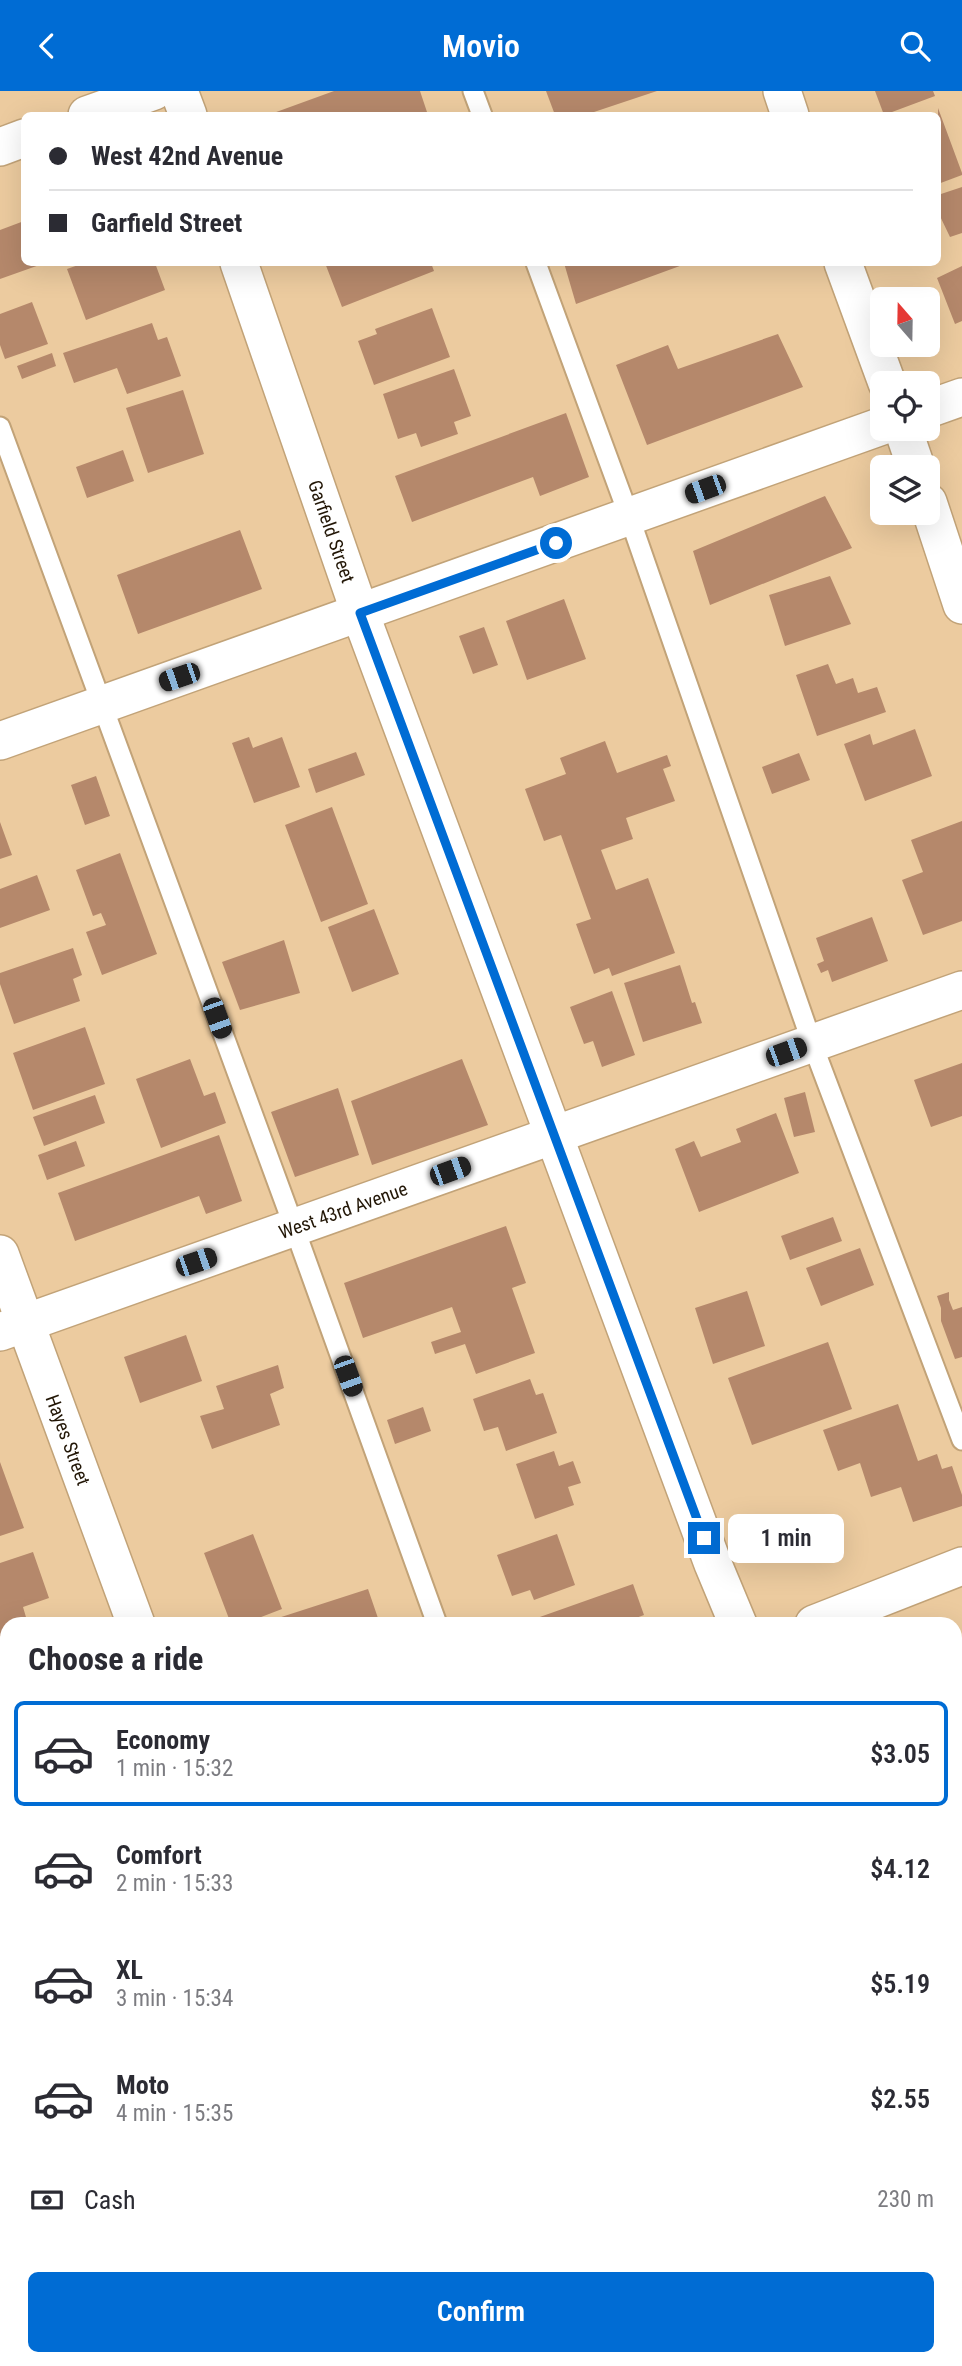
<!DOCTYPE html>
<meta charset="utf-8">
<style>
:root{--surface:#fff;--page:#f2f2f3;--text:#2b2b33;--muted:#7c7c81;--line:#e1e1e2;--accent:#006cd4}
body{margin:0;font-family:"Roboto Condensed",sans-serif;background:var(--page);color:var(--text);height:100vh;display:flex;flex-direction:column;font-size:26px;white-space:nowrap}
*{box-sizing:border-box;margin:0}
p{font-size:23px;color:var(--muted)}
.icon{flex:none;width:38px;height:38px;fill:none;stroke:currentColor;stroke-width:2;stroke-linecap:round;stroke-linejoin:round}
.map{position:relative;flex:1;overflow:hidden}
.details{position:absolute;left:0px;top:1526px;width:962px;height:749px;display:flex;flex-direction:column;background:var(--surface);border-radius:21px 21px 0 0;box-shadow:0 7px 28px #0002}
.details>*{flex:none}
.banner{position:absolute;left:21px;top:21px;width:920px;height:154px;border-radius:10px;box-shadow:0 7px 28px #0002;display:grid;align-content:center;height:154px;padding:0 28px;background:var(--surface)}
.needle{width:46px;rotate:340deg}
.fabs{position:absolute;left:870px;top:196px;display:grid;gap:14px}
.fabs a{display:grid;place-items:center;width:70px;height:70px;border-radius:10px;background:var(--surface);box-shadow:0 7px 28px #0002;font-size:35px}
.end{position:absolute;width:32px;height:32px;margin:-16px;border:9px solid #006cd4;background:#fff;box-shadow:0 0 0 4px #fff}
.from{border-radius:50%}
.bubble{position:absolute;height:49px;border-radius:10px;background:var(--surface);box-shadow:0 7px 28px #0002;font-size:23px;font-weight:600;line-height:49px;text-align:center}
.car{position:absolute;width:21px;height:42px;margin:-21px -10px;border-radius:9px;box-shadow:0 0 5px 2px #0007;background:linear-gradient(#222 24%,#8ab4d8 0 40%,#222 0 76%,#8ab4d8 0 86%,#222 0)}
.banner b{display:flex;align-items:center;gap:24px;height:66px;font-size:26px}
.banner b+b{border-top:2px solid var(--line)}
.banner i{width:18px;height:18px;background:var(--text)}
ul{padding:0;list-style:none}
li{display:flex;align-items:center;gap:21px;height:105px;margin:0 14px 10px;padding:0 14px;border:4px solid transparent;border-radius:10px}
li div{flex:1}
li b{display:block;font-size:26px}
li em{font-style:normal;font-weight:600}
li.selected{border-color:var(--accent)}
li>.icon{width:63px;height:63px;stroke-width:1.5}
h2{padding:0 28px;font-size:32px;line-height:84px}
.pay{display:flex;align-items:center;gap:18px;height:77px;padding:0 28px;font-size:26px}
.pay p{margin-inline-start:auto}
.action{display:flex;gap:14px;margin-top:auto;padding:14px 28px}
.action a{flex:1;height:80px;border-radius:10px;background:var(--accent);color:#fff;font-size:28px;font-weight:600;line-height:80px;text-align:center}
header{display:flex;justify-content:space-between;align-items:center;height:91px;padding:0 28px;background:var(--accent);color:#fff;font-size:32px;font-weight:600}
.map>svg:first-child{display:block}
.building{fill:#b5886b}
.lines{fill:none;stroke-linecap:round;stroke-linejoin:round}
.service-casing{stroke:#c2a378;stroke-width:23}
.minor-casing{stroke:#c2a378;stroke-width:40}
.primary-casing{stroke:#c2a378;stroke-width:42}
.service{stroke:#fff;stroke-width:19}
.minor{stroke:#fff;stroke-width:37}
.primary{stroke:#fff;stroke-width:38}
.route{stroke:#006cd4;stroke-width:9}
.labels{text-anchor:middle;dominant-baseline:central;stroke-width:6;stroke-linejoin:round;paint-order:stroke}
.street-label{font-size:19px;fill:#221606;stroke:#eccb9f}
</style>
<header><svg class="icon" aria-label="back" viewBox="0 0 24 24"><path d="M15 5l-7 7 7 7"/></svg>Movio<svg class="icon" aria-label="search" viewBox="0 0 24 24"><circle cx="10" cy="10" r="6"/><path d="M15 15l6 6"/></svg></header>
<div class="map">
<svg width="962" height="2275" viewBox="0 0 962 2275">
<rect width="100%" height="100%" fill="#eccb9f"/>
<path class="building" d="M334,0H420L427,21L419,24H268Z
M546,0H657L585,24H555Z
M875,0H933L935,5L884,24Z
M938,17L962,82V84L938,93Z
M962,96V142L950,146L938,121V104Z
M24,130V172H45L0,188V139Z
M84,172H155L165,199L86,229L67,178Z
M325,172H431L434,180L342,216Z
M564,172H688L576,213Z
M962,175V230L955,233L937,187Z
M32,211L48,253L5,268L0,254V223Z
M432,217L450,266L374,294L358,250L377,243L375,238Z
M152,232L158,249L167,246L181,285L127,303L117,277L74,292L63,262Z
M778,243L803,296L647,354L616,274L668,254L678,278Z
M52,262L56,275L22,288L17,275Z
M454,278L471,325L454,331L458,343L421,356L416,342L398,348L383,303Z
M183,299L204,363L148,382L126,317Z
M566,322L589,386L540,405L533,386L412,431L395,385Z
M123,359L134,390L87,407L76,376Z
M825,405L852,457L710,514L693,460Z
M240,439L262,498L138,543L117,484Z
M830,485L851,533L785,555L769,504Z
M564,508L586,568L527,589L506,530Z
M484,536L498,574L473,583L459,545Z
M828,573L836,593L853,587L858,602L877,596L886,621L817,645L796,584Z
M915,638L932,685L865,710L844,653L870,643L873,654Z
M249,646L253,657L282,646L300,696L254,712L232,652Z
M605,650L617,682L667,664L671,675L663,678L675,710L626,727L633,748L601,759L616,799L648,787L675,862L612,885L609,877L594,883L576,833L591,828L561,744L544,750L525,698L566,683L560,667Z
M356,661L365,684L316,702L308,678Z
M799,662L810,689L772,703L762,676Z
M96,685L110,725L85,734L71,694Z
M332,716L368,813L321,831L285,734Z
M962,730V830L923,844L902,789L923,781L911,749Z
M0,731L12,764L0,768Z
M120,762L157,863L102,884L86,841L106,834L101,822L93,825L76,779Z
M37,784L50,819L0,837V798Z
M374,818L399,883L352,901L328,836Z
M872,826L888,870L832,891L828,879L821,882L817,873L824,870L816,847Z
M284,849L300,902L240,919L222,871Z
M73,857L82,884L73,888L80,910L14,933L0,893V882Z
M680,874L692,912L695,911L702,932L643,951L624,892Z
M612,900L635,964L602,976L593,950L584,953L570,916Z
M85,936L105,993L33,1019L13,962Z
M190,968L204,1005L215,1001L226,1032L161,1057L136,988Z
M462,968L488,1034L372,1074L351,1010Z
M962,972V1025L931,1036L914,989Z
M338,997L359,1064L295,1086L271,1021Z
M805,1001L815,1041L794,1046L784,1007Z
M95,1004L105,1032L44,1055L33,1026Z
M776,1022L799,1082L699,1121L675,1058L694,1050L701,1066L741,1051L736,1038Z
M219,1044L242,1110L206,1123L199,1105L75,1150L58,1102Z
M76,1050L85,1075L47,1089L38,1064Z
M833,1126L842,1150L790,1169L781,1145Z
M506,1135L526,1192L512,1197L535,1262L476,1283L465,1253L435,1263L431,1251L461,1241L452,1216L363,1247L344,1192Z
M860,1157L874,1194L821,1215L806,1177Z
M747,1200L765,1255L713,1273L695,1217Z
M949,1201V1209L953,1219L962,1216V1266L955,1268L941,1230V1217L937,1205Z
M186,1244L202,1290L140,1312L124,1266Z
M828,1251L852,1318L752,1354L728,1287Z
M278,1274L284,1297L270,1303L280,1334L212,1358L200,1325L224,1318L216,1295Z
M530,1288L536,1304L543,1302L557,1342L506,1360L498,1336L484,1340L473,1308Z
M898,1313L918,1370L937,1363L942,1378L952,1375L962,1404V1415L913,1431L901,1396L871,1406L860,1372L838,1380L823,1339Z
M423,1316L431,1340L395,1353L387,1329Z
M554,1360L559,1375L573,1370L581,1392L568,1396L574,1414L535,1428L516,1373Z
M0,1371L24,1437L0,1445Z
M253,1443L282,1518L243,1533H231L204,1462Z
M557,1443L575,1494L534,1509L530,1499L512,1505L497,1464Z
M33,1461L49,1507L23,1516L28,1533H7V1543L0,1545V1472Z
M633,1493L644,1524L628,1530L629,1533H520Z
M368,1498L380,1533H274L272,1529Z
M956,1910L962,1926V2001L956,2004Z
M241,2268H304L285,2275H243Z"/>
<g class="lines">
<g class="service-casing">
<path id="service" d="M473,0L482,24
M536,172L629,425L812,952L962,1349
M0,336L294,1136L437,1533
M956,1795L962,1793
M0,2139L7,2137"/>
</g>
<g class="minor-casing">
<g id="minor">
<path d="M179,0L188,24"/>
<path d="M782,0L790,24"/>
<path d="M87,24L154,0"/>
<path d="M0,56L24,47"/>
<path id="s1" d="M239,172L360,522L713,1473L738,1533"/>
<path d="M843,172L887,292"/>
<path d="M928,318L962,306"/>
<path d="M903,338L916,376"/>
<path d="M928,411L962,514"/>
<path d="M0,650L882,335"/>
<path id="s2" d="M0,1163L136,1533"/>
<path id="s3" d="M0,1241L962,899"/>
<path d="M814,1533L962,1475"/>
<path d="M956,2117L962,2115"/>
<path d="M909,2268L912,2275"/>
<path d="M507,2275L527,2268"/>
</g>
</g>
<g class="primary-casing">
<path id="primary" d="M956,1591L962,1588
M956,1666L962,1663
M0,1900L7,1898
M0,1972L7,1970"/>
</g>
<use href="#service" class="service"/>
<use href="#minor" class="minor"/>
<use href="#primary" class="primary"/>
</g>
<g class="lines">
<path class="route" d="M556,452L360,522L704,1447"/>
</g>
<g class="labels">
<g class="street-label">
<text stroke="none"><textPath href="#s1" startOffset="284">Garfield Street</textPath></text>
<text stroke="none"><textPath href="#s3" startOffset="364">West 43rd Avenue</textPath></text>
<text stroke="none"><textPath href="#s2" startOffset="198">Hayes Street</textPath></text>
</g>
</g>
</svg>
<div class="fabs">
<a><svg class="needle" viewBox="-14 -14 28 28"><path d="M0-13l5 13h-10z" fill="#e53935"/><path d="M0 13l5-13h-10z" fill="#7c7c81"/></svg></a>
<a><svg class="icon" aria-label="locate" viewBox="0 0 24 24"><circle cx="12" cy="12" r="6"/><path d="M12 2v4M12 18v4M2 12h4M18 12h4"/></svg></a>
<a><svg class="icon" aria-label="layers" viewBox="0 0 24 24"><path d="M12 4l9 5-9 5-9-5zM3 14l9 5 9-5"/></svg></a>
</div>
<i class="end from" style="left:556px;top:452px"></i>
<i class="end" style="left:704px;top:1447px"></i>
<div class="bubble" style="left:728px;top:1423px;width:116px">1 min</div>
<i class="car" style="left:705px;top:398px;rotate:250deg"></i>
<i class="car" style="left:179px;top:586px;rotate:251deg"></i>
<i class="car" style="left:217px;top:927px;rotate:160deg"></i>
<i class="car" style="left:786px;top:961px;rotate:70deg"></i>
<i class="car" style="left:450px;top:1080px;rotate:70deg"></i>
<i class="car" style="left:196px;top:1171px;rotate:71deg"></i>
<i class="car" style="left:348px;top:1285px;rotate:160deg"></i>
<div class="banner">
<b><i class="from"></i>West 42nd Avenue</b>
<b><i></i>Garfield Street</b>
</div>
<section class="details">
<h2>Choose a ride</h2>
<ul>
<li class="selected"><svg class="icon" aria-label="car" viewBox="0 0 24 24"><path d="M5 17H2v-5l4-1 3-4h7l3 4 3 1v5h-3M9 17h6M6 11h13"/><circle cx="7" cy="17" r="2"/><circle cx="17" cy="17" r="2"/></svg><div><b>Economy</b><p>1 min · 15:32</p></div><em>$3.05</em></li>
<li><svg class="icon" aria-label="car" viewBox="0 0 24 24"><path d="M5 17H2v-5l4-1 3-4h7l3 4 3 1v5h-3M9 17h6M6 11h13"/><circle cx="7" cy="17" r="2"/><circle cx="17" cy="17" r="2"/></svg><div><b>Comfort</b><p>2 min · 15:33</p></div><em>$4.12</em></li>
<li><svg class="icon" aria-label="car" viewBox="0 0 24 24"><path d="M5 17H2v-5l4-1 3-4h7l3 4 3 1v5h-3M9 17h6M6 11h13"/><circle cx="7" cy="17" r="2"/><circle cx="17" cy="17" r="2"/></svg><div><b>XL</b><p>3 min · 15:34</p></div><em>$5.19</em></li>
<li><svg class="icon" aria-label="car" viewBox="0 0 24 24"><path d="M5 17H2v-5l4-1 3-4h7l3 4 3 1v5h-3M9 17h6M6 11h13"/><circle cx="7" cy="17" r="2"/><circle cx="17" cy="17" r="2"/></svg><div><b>Moto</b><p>4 min · 15:35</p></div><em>$2.55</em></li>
</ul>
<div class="pay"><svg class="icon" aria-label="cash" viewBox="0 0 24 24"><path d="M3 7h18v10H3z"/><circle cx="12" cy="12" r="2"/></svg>Cash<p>230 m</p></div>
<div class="action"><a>Confirm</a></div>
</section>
</div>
